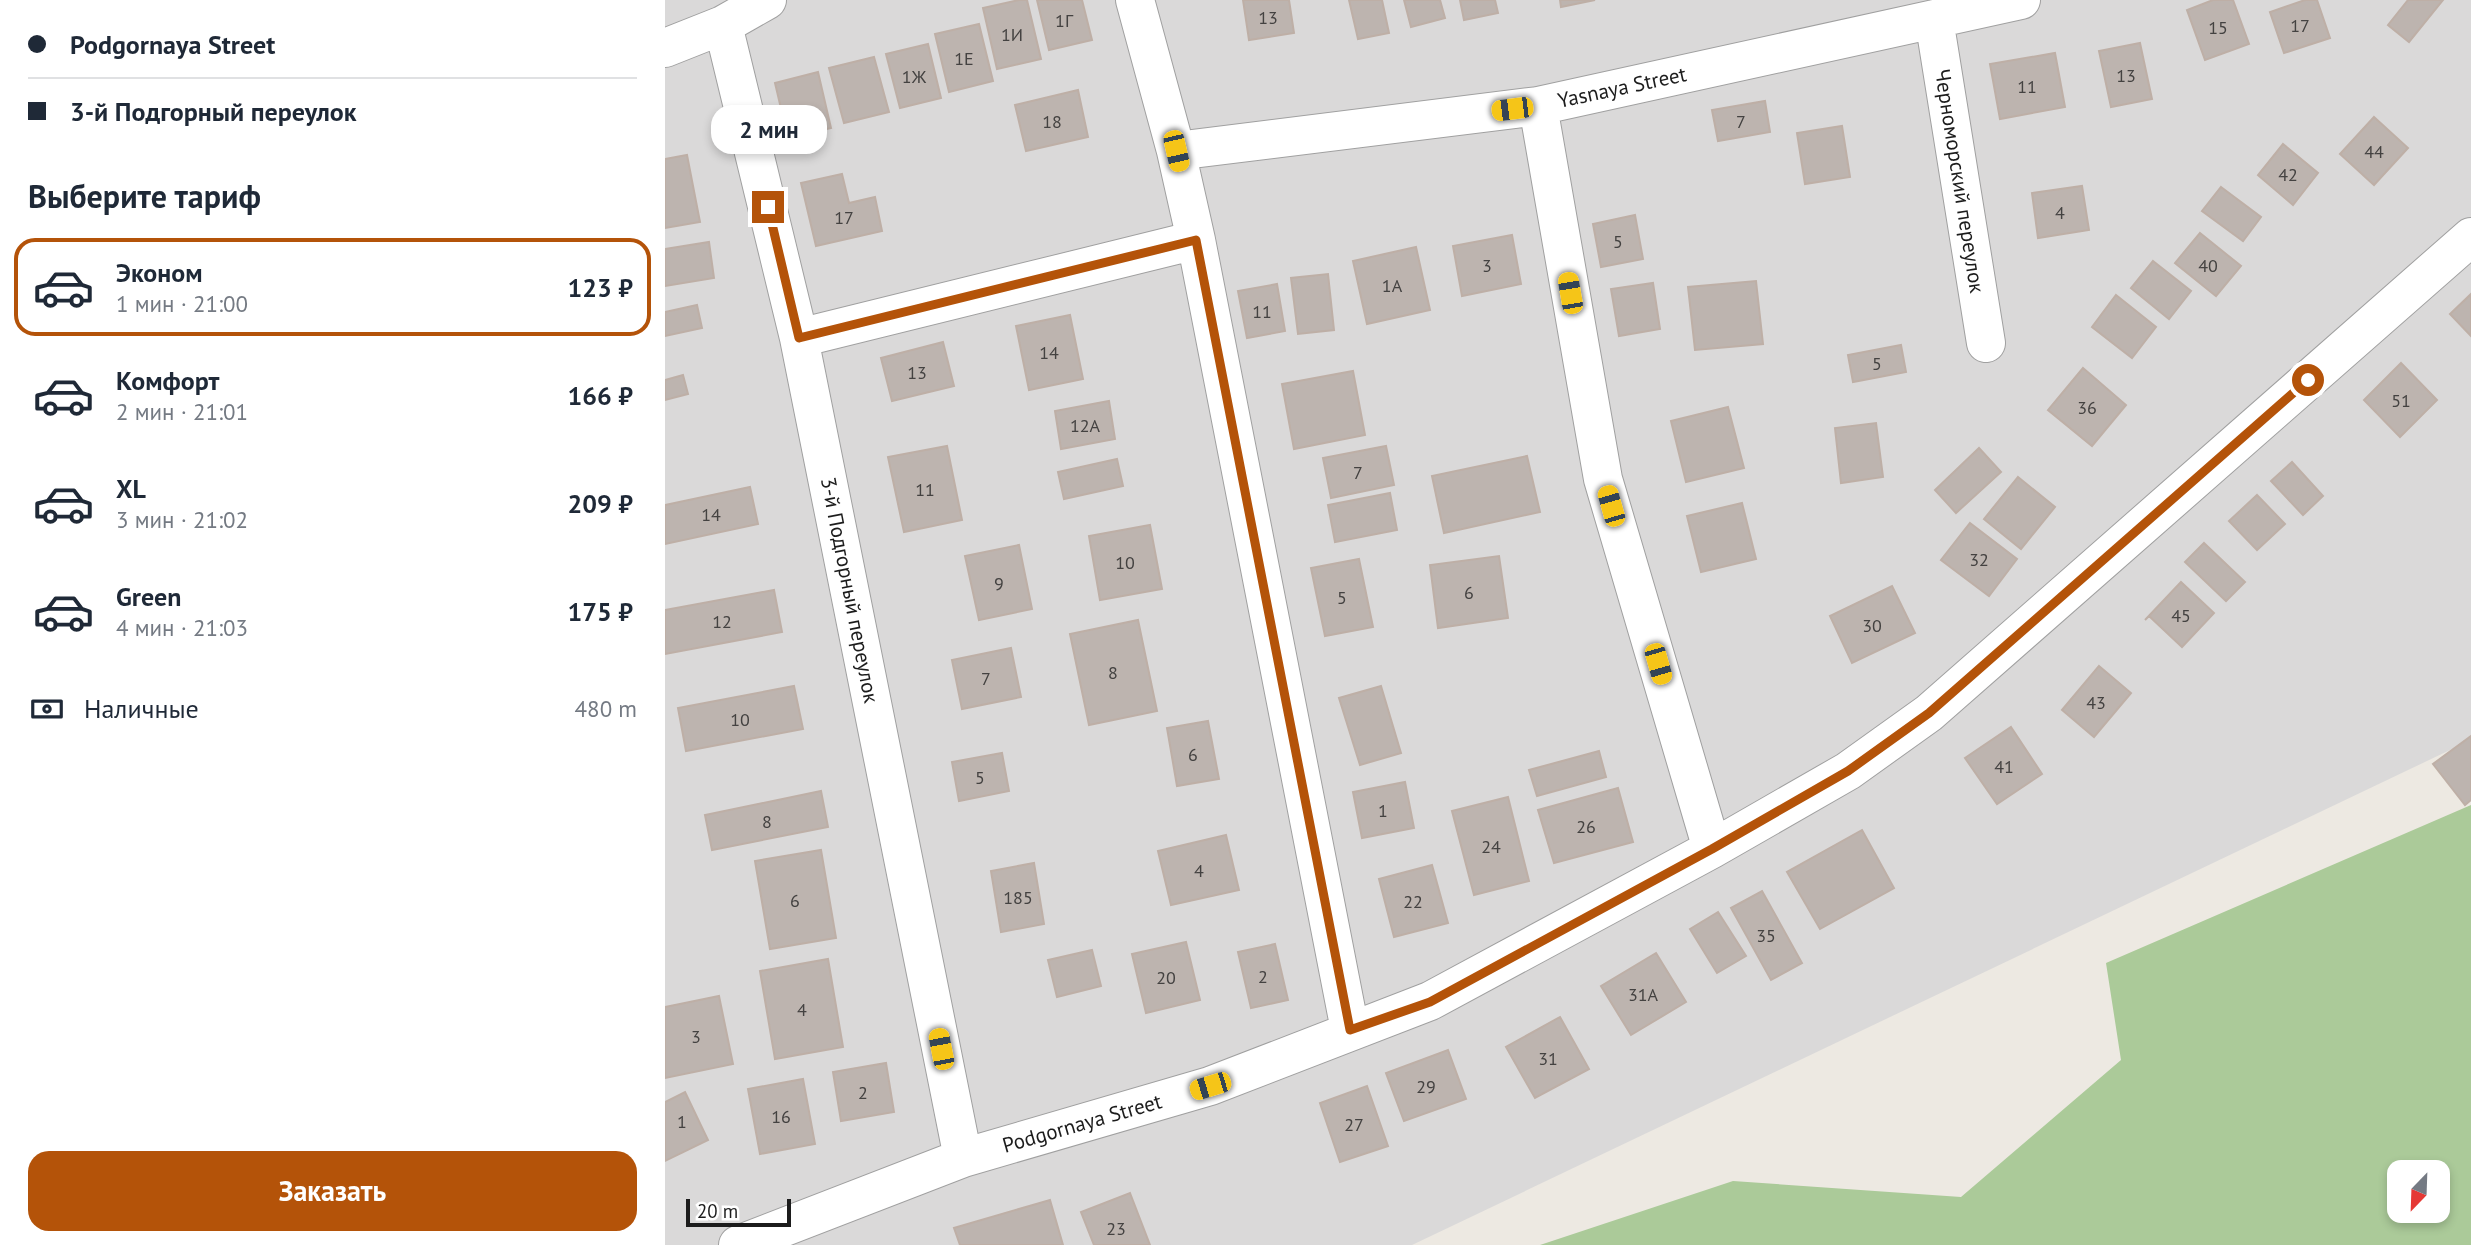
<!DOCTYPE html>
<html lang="ru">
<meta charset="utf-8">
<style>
:root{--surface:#fff;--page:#f6f6f7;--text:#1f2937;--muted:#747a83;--line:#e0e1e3;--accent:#b45309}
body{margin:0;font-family:"PT Sans",sans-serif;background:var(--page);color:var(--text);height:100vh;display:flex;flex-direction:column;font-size:26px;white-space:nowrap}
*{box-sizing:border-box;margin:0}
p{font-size:23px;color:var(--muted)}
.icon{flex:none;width:38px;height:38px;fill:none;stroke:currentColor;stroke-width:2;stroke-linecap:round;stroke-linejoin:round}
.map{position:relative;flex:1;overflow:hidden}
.sheet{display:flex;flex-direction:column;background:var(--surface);width:665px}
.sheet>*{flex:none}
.guide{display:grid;align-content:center;height:154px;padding:0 28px;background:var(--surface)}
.needle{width:46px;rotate:203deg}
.buttons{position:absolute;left:1722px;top:1160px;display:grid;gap:14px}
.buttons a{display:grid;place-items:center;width:63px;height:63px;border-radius:14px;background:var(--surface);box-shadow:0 4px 10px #0003;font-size:35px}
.scale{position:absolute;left:21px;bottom:18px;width:105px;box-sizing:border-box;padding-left:7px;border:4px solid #1c1c1c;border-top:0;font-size:19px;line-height:24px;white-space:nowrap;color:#1c1c1c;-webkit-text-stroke:5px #fff;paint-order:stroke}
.end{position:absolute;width:32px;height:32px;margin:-16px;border:9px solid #b45309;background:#fff;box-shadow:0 0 0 4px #fff}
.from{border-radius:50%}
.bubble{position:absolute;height:49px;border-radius:21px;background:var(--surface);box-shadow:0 4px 10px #0003;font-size:23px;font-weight:800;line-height:49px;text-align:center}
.car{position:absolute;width:21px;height:42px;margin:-21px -10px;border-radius:9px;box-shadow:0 0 5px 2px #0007;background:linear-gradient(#f5c518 24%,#345 0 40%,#f5c518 0 76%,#345 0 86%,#f5c518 0)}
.guide b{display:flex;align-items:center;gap:24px;height:66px;font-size:26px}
.guide b+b{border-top:2px solid var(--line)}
.guide i{width:18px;height:18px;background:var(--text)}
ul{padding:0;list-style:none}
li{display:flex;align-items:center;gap:21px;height:98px;margin:0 14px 10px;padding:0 14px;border:4px solid transparent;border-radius:21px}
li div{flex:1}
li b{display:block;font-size:26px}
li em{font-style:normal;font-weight:800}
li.active{border-color:var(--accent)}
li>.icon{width:63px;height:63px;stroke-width:1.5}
h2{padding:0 28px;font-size:32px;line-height:84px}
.pay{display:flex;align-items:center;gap:18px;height:77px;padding:0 28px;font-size:26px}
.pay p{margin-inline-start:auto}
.action{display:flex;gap:14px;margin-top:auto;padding:14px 28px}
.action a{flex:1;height:80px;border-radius:21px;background:var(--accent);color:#fff;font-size:28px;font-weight:800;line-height:80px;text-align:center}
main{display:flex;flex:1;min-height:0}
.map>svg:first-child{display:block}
.residential{fill:#dad9d9}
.forest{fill:#abca99;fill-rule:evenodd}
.building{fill:#bdb4af;stroke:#beafa6;stroke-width:2}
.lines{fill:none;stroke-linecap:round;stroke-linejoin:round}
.minor-casing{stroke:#a0a0a0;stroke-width:40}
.minor{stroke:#fff;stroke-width:38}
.route{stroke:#b45309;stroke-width:9}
.labels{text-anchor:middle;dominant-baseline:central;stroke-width:5;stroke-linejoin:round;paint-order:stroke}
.number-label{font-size:18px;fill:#444241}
.street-label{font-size:21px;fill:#1c1c1c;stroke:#fff}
</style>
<main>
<section class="sheet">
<div class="guide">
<b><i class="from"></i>Podgornaya Street</b>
<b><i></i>3-й Подгорный переулок</b>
</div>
<h2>Выберите тариф</h2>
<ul>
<li class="active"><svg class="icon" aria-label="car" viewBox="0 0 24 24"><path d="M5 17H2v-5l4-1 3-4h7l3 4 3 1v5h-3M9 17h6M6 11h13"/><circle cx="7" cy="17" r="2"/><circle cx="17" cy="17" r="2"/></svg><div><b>Эконом</b><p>1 мин · 21:00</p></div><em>123 ₽</em></li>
<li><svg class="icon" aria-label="car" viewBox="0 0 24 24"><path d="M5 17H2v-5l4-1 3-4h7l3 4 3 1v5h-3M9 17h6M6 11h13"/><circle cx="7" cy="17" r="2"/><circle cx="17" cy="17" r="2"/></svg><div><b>Комфорт</b><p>2 мин · 21:01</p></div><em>166 ₽</em></li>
<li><svg class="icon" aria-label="car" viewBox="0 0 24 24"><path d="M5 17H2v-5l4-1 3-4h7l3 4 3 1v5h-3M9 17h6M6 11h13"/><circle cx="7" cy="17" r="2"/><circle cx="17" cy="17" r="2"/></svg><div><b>XL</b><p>3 мин · 21:02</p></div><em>209 ₽</em></li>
<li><svg class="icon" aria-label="car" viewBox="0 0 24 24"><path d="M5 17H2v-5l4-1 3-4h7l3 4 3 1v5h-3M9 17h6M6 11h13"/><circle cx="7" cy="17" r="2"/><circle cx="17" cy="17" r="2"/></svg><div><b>Green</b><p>4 мин · 21:03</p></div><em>175 ₽</em></li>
</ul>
<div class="pay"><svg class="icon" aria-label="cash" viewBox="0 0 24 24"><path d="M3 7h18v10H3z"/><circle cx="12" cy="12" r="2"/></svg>Наличные<p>480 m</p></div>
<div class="action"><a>Заказать</a></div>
</section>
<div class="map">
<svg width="1806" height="1245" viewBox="0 0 1806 1245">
<rect width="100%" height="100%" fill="#ede9e2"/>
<path class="residential" d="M0,0H1806V740L747,1245H0Z"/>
<path class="forest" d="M1806,805V1245H875L1068,1181L1296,1197L1456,1060L1441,963ZM1734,1172H1773V1211H1734Z"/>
<path class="building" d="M354,0H362L376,59L332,69L318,8Z
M372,0H417L427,40L384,50Z
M578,0H624L629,33L584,40Z
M684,0H717L724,33L693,39Z
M739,0H775L780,18L746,27Z
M795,0H830L833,13L799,20Z
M895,0H930L896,7Z
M1548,0H1568L1584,44L1540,60L1522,10Z
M1640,0H1652L1665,38L1619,53L1605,12Z
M1743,0H1778L1744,42L1723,25Z
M314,24L328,81L284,92L270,34Z
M1475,43L1487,99L1446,107L1434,51Z
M263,44L276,98L235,108L221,54Z
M1390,53L1400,107L1335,119L1325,64Z
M209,57L224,112L179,123L164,68Z
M153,72L166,128L123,138L110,83Z
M413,90L423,137L361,151L350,105Z
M1100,101L1105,132L1053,141L1047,110Z
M1709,117L1743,148L1709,185L1675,154Z
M1177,126L1185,177L1140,184L1132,133Z
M1618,144L1653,173L1628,205L1593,175Z
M22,155L35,222L0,228V159Z
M177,174L184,203L210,197L217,231L151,246L136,183Z
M1417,186L1424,230L1373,238L1367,193Z
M1556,187L1596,217L1578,241L1537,211Z
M970,215L978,259L936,267L928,224Z
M1535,233L1576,266L1551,296L1510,263Z
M847,235L856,284L797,296L788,246Z
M44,242L49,278L0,286V249Z
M751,247L765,310L702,324L688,261Z
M1488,261L1526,291L1504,319L1466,288Z
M663,274L669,330L633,334L626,278Z
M1091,281L1098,344L1030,350L1023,287Z
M988,283L995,329L954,336L946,289Z
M612,284L620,331L582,338L573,291Z
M1806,294V336L1785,314Z
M1451,295L1491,327L1467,358L1427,327Z
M32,305L37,328L0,336V312Z
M405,315L418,379L364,390L351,326Z
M278,342L289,386L227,401L216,358Z
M1236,345L1241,372L1188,382L1183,355Z
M1736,363L1772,400L1735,437L1699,400Z
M1418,368L1461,405L1427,446L1383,410Z
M688,371L700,435L629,449L617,384Z
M18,375L23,394L0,400V380Z
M444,401L450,439L396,449L390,411Z
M1063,407L1079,468L1021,482L1006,421Z
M1211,423L1218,477L1176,483L1170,428Z
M282,446L297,520L239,532L223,457Z
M721,446L729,485L666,498L658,458Z
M1314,448L1336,472L1291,513L1270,490Z
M862,456L875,512L779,533L767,476Z
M452,459L458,486L399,499L393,472Z
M1627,462L1658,496L1638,515L1606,481Z
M1353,477L1390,507L1356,549L1319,519Z
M85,487L93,524L0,544V505Z
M725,493L732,530L670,542L663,505Z
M1592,495L1620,524L1592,550L1564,521Z
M1077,503L1091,559L1036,572L1022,516Z
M1305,523L1352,559L1324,596L1276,560Z
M485,525L497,589L435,600L424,536Z
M1539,543L1580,582L1561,601L1520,562Z
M354,545L367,609L314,620L300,556Z
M834,556L843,618L773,628L765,565Z
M694,559L708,627L660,636L646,568Z
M1516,582L1549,613L1517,647L1484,616L1480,620Z
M1227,586L1250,633L1187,663L1165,616Z
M109,590L117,632L0,654V610Z
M473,620L492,711L424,725L405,634Z
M346,648L356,697L297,709L287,660Z
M1434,666L1466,693L1429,737L1397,710Z
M129,686L138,729L21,751L13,708Z
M716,686L736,753L695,765L674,698Z
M543,721L554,779L512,786L502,728Z
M1346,727L1377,774L1332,804L1300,758Z
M1806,736V800L1800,805L1768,764Z
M934,751L941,777L872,796L864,770Z
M337,753L344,791L294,801L287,762Z
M740,782L749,828L697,838L688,792Z
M953,788L968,842L889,863L873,810Z
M156,791L163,827L47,850L40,815Z
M843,797L864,881L809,895L787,811Z
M1197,830L1229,888L1155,929L1122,872Z
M561,835L574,890L506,905L493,851Z
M156,850L171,938L105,949L90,861Z
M369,863L379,924L336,932L326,871Z
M767,865L783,923L729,937L714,879Z
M1097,891L1137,963L1106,980L1066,908Z
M1053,912L1081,956L1052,973L1025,929Z
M521,942L535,1000L481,1013L467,954Z
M610,944L623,1000L586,1008L573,952Z
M427,950L436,986L392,997L383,960Z
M991,953L1021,1002L966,1035L936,986Z
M163,959L178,1047L110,1059L95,971Z
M54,996L68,1064L0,1078V1007Z
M895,1017L924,1069L870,1098L841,1047Z
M783,1050L801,1099L739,1121L721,1073Z
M221,1063L229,1112L176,1121L168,1072Z
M138,1079L150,1144L95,1154L83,1089Z
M702,1086L723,1146L675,1162L655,1103Z
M20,1092L43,1140L0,1161V1102Z
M465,1193L485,1245H429L416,1212Z
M385,1200L398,1245H295L289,1228Z"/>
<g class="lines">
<g class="minor-casing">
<path id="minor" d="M470,0L511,151L531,240L685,1030
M1269,19L1321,343
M58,25L134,338L298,1158
M0,48L58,25L102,0
M873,106L938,479L1047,849
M511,151L873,106L1356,0
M134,338L531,240
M73,1245L298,1158L545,1086L765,1001L1047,849L1183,771L1264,713L1806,237"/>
</g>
<use href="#minor" class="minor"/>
</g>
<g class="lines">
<path class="route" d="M103,207L134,338L531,240L685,1030L765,1002L1047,849L1183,771L1264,713L1643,380"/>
</g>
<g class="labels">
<g class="number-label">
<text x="603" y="17">13</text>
<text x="399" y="20">1Г</text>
<text x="1635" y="25">17</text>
<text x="1553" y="27">15</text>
<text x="347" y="34">1И</text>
<text x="299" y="58">1Е</text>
<text x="1461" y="75">13</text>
<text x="249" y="76">1Ж</text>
<text x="1362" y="86">11</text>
<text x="387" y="121">18</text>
<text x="1076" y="121">7</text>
<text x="1709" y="151">44</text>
<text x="1623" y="174">42</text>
<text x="1395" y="212">4</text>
<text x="179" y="217">17</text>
<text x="953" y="241">5</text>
<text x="822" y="265">3</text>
<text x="1543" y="265">40</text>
<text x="727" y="285">1А</text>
<text x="597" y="311">11</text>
<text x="384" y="352">14</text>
<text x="1212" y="363">5</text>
<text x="252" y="372">13</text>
<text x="1736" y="400">51</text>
<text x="1422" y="407">36</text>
<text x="420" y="425">12А</text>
<text x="693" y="472">7</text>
<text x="260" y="489">11</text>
<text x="46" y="514">14</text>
<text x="1314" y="559">32</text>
<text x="460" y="562">10</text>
<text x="334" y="583">9</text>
<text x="804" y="592">6</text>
<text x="677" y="597">5</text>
<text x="1516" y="615">45</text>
<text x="57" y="621">12</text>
<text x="1207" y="625">30</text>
<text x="448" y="672">8</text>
<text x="321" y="678">7</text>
<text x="1431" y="702">43</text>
<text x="75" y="719">10</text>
<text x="528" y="754">6</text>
<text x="1339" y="766">41</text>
<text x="315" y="777">5</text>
<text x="718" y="810">1</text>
<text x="102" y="821">8</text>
<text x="921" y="826">26</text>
<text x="826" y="846">24</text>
<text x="534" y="870">4</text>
<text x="353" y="897">185</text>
<text x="130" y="900">6</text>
<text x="748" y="901">22</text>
<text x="1101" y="935">35</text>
<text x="598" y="976">2</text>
<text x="501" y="977">20</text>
<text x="978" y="994">31А</text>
<text x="137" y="1009">4</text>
<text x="31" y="1036">3</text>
<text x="883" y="1058">31</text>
<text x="761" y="1086">29</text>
<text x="198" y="1092">2</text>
<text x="116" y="1116">16</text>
<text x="17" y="1121">1</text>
<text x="689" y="1124">27</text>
<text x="451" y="1228">23</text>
</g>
<g class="street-label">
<text transform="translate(957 87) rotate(-12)">Yasnaya Street</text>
<text transform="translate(1295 181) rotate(81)">Черноморский переулок</text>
<text transform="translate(185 590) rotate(79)">3-й Подгорный переулок</text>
<text transform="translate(417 1123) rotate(-16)">Podgornaya Street</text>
</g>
</g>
</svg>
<div class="buttons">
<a><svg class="needle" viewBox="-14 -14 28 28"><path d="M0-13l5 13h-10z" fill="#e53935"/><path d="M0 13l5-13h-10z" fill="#747a83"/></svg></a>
</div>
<div class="scale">20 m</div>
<i class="end from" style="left:1643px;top:380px"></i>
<i class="end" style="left:103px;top:207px"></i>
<div class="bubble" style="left:46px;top:105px;width:116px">2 мин</div>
<i class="car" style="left:847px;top:109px;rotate:263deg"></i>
<i class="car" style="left:511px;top:151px;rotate:167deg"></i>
<i class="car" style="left:905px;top:293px;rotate:350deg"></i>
<i class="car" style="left:946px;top:506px;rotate:344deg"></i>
<i class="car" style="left:993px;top:664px;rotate:164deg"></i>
<i class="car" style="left:276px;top:1049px;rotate:349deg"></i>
<i class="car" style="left:545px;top:1086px;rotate:253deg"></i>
</div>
</main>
